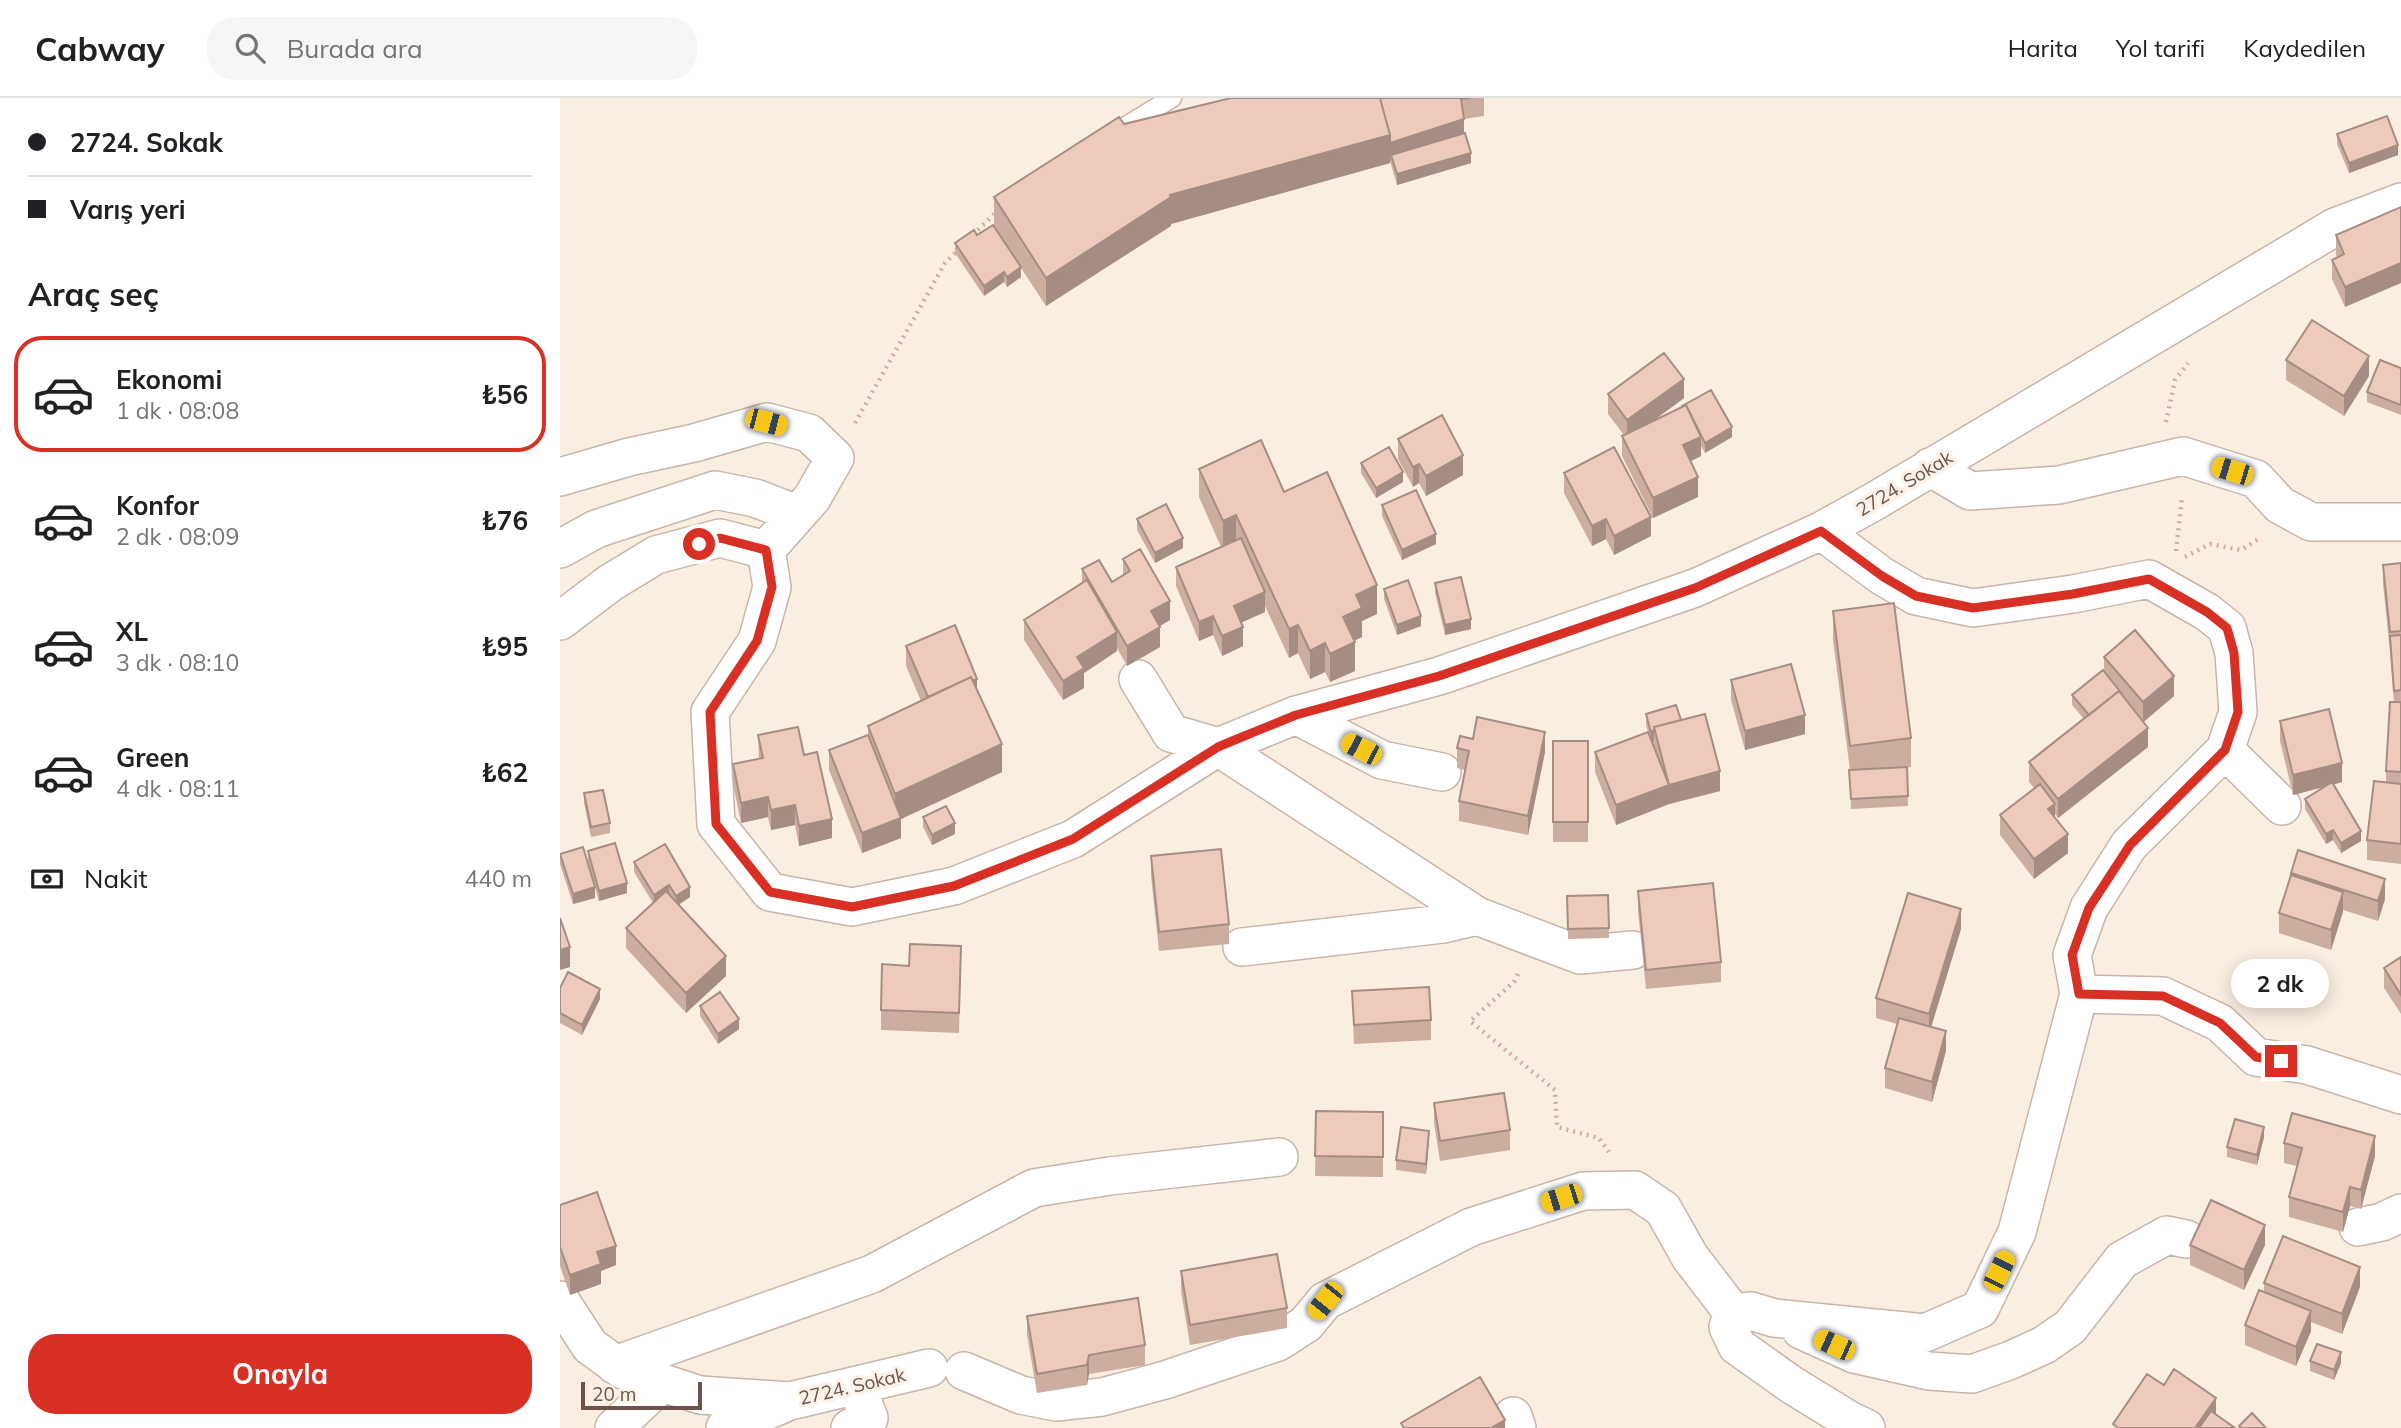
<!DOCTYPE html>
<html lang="tr">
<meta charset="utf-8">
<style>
:root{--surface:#fff;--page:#f6f6f6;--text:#202124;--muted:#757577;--line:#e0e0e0;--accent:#d93025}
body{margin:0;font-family:Mulish,sans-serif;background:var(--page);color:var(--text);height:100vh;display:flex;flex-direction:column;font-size:26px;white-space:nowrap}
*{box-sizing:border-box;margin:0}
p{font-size:23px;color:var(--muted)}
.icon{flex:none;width:38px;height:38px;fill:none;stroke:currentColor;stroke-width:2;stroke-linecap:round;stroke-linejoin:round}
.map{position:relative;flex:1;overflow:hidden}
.drawer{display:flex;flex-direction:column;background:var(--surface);width:560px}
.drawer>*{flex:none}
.banner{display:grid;align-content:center;height:154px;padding:0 28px;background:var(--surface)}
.scale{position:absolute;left:21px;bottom:18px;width:121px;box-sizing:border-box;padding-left:7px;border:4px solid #6e534a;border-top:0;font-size:19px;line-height:24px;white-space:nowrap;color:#6e534a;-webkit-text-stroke:5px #fdf2e7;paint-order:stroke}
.end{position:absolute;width:32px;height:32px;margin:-16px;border:9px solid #d93025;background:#fff;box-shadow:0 0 0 4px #fff}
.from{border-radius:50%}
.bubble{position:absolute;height:49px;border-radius:24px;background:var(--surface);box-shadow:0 4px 18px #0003;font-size:23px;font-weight:700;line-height:49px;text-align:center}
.car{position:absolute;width:21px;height:42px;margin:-21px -10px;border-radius:9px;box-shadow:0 0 5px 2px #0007;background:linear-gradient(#f5c518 24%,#345 0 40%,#f5c518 0 76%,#345 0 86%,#f5c518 0)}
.banner b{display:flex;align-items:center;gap:24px;height:66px;font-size:26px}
.banner b+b{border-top:2px solid var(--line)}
.banner i{width:18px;height:18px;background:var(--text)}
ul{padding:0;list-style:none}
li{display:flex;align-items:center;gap:21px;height:116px;margin:0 14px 10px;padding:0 14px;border:4px solid transparent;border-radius:28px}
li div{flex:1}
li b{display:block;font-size:26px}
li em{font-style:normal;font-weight:700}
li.active{border-color:var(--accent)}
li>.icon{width:63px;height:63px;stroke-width:1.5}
h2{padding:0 28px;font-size:32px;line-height:84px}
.pay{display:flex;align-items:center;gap:18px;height:77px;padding:0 28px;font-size:26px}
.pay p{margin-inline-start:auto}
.button{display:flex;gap:14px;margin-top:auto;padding:14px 28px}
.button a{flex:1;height:80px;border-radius:28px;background:var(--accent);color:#fff;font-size:28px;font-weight:700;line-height:80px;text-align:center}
header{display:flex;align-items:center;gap:42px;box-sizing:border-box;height:98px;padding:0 35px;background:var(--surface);border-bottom:2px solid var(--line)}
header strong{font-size:33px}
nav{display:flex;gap:38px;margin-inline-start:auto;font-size:24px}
.search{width:490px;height:63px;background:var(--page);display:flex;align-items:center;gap:18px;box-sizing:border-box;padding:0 24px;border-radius:28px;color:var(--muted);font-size:26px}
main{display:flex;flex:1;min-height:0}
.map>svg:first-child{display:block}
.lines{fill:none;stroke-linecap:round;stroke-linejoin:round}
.service-casing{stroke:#c9b4a9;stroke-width:21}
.minor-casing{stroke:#c9b4a9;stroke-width:40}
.path{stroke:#d1ad9f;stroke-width:4.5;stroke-dasharray:2 5;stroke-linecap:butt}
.service{stroke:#fff;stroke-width:18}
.minor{stroke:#fff;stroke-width:37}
.wall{fill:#ccaea1}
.shaded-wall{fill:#a68d83}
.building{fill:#edcabb;stroke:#a68d83;stroke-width:2}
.route{stroke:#d93025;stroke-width:9}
.labels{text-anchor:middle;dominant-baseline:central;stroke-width:7;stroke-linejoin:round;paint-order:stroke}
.street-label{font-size:19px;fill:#6e534a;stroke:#fdf2e7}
</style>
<header>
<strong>Cabway</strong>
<div class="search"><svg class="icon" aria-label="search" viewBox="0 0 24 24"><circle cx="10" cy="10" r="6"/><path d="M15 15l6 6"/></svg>Burada ara</div>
<nav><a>Harita</a><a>Yol tarifi</a><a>Kaydedilen</a></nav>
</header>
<main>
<section class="drawer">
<div class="banner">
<b><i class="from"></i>2724. Sokak</b>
<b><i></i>Varış yeri</b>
</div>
<h2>Araç seç</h2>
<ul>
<li class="active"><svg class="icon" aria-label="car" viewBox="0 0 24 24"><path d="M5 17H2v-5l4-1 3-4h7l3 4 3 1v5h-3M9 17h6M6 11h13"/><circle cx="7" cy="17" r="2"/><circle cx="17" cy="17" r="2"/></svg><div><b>Ekonomi</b><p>1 dk · 08:08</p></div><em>₺56</em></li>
<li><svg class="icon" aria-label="car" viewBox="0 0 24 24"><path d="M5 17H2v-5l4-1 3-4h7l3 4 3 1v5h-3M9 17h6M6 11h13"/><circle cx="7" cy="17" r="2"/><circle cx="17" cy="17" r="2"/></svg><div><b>Konfor</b><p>2 dk · 08:09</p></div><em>₺76</em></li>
<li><svg class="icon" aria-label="car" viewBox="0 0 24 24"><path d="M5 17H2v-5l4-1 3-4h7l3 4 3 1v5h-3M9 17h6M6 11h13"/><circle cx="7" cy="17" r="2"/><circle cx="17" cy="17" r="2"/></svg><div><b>XL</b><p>3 dk · 08:10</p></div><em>₺95</em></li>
<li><svg class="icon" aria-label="car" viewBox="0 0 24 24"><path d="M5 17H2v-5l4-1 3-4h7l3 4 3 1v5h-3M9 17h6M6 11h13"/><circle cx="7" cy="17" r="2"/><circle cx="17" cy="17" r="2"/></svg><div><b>Green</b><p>4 dk · 08:11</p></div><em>₺62</em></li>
</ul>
<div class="pay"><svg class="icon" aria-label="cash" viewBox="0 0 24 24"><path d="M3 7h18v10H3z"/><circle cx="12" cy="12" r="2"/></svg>Nakit<p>440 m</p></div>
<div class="button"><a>Onayla</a></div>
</section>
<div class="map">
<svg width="1841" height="1330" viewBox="0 0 1841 1330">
<rect width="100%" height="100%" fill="#faeee1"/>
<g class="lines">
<g class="service-casing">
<path id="service" d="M553,36L612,0"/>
</g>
<g class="minor-casing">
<path id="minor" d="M1370,369L1410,393L1499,387L1623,358L1696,381L1720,407L1751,424H1841
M0,379L69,359L134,345L207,324L249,335L275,360L252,400L206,452
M1261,433L1322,478L1356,498L1413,510L1513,496L1589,481L1647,514L1667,530L1674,555L1678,614L1665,652
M0,451L36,431L155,392L195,400L237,416
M0,523L50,485L96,457L160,440L206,452L212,489L197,543L150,614L156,726L210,794L292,809L394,788L513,741L658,649L736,617L879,578L1135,490L1261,433L1315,403L1775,129L1841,104
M578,581L611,635L658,649L917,818L1020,857L1073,852
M736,617L822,662L882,674
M682,849L883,826L917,818
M1519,896L1603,898L1660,925L1696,959L1747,967L1841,997
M1798,1129L1822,1124L1841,1115
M0,1202L30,1248L63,1272L140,1297L230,1303L369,1270
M1173,1215L1191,1213L1214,1220L1365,1235L1420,1211L1457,1134L1519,896L1512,857L1529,810L1569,747L1665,652L1722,708
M1173,1215L1168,1229L1177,1248L1232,1287L1289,1322L1306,1330
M1241,1232L1294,1256L1369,1273L1412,1276L1451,1262L1484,1247L1510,1229L1562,1162L1607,1137L1626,1141
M55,1267L312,1176L474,1090L550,1078L719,1059
M404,1273L461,1297L496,1304L542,1299L605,1282L718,1244L746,1226L765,1203L911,1129L1023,1093L1075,1092L1103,1111L1130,1159L1173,1215
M953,1318L957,1330
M54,1330L101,1286
M165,1330L223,1306
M290,1330L309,1320L297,1289"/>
</g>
<path class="path" d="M413,137L437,113
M1606,324L1615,282L1628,265
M295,325L385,165L397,153
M1616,453L1622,399
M1625,459L1650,446L1681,452L1700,440
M958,876L954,884L910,923L995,992L997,1029L1039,1040L1049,1054"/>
<use href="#service" class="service"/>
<use href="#minor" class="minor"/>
</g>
<path class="wall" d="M671,0H924V18L904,21V35L911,65L837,87L830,63V65L611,126V128L486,208L461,170V179L447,189L444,184L424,198L395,155V145L417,137L447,149L434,128V99L564,26Z
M1777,36L1838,57L1789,75L1777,46Z
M1841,109L1785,209L1772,181V162L1777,159L1776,157V137Z
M1726,262L1809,278L1784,318L1726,282Z
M1841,270V317L1807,304V294Z
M1048,296L1124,300L1092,324L1172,339L1145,355L1141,348V358L1131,363L1138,399L1093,420L1062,358V338L1064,337L1048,316Z
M838,341L903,377L866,398L859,385L853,389L838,361Z
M801,365L843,384L816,400L801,375Z
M639,371L724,394L817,516L802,523V539L794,543L795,573L770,584L765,574L750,581L738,555L729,560L705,508V514L681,524L683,548L662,558L653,537L639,543L616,488V469L661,449L639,399Z
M1004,375L1091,438L1054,457L1046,441L1032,448L1004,395Z
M822,407L876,446L842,462L822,418Z
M577,421L623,450L595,465L577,432Z
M563,461L610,522L600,528V549L567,568L557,550V553L524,575V590L503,602L464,542V522L522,485V471L552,484L563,478Z
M1841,465V766L1807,762V742L1826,684V673L1834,604L1830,554L1823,486V467Z
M875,485L911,531L885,537L875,495Z
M824,491L861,528L837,537L824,501Z
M1273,513L1351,640V669L1343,670L1347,669L1348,708L1291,711L1290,672L1273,542Z
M346,548L417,593L442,674L341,721V740L302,755L269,672V652L308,637V628L361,603L346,568Z
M1544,559L1614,598L1584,624L1588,649L1498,720L1495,716V720L1508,755L1474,781L1440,737V717L1474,690L1469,684V664L1524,621L1512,607V597L1544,573Z
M1171,582L1245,636L1185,652L1171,602Z
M1086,616L1121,622L1160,693L1109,706V703V706L1056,727L1035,674V654L1088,634L1086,627Z
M1720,623L1782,684L1773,687L1801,743L1781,755L1773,742L1766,746L1745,711V701L1764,689L1733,697L1720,643Z
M198,637L244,657L272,740L239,748L235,727L211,732L208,719L181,725L173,686V666L199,661Z
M993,643H1028V744H993Z
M897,650L985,654L968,737L899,723V703L905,672L897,670Z
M24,695L50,725V735L31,739L24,705Z
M363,719L395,736L372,747L363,729Z
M28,753L67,795L39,803L35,790V800L13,806L0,766V756L28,763Z
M591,758L669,826V846L599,853L591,778Z
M74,764L130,799L119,807L166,878L126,915L66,850V830L93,805L74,774Z
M1731,775L1825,801L1818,823L1783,812L1771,852L1719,835V815Z
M1078,793L1161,864V884L1086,891L1078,813Z
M1048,797L1049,840L1008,841L1007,798Z
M1401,831L1371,929L1386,953L1372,1004L1325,990V970L1337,926L1316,920V900Z
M1841,859V916L1824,890V870Z
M401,867L399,935L321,932V912L349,868Z
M0,890L40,901L22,937L0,925Z
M792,893L871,922V942L794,946Z
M140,908L179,931L158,946L140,918Z
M874,1005L950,1032V1052L880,1063L874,1025Z
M756,1013L823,1014V1079L755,1078Z
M1704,1039L1697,1067L1667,1059V1049Z
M869,1043L866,1076L836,1072V1062Z
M1724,1045L1815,1058L1801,1111L1790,1108L1783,1134L1729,1119V1099L1737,1068L1724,1065Z
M0,1107L56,1167L41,1173V1186L10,1197L0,1168Z
M1630,1147H1705L1684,1192L1630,1167Z
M621,1173L727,1210V1230L630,1247L621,1193Z
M1704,1185L1800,1189L1782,1236L1751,1224V1233L1736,1268L1685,1247V1227L1704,1194Z
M467,1218L585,1247V1267L529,1276L527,1287L477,1295L467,1237Z
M1750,1263L1781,1265L1774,1282L1750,1273Z"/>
<path class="shaded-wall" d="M904,21V41L831,57L830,65V45Z
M830,37V65L611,126V128L486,208V180L610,97Z
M1838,47V57L1789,75V65Z
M911,55V65L837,87V76Z
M1841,165V185L1785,209V189Z
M461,169V179L447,189V179Z
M444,174V184L424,198V188Z
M1809,258V278L1784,318V298Z
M1124,281V300L1067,342V322Z
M1172,329V339L1145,355V345Z
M1141,339V358L1123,367V347Z
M903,357V377L866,398V378Z
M859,366V385L853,389V369Z
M843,374V384L816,400V390Z
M1138,379V399L1093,420V400Z
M676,417V446L663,452V423Z
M1091,419V438L1054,457V438Z
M1046,421V441L1032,448V428Z
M876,436V446L842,462V452Z
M623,440V450L595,465V455Z
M817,487V516L802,523V539L783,548V519L796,497Z
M705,494V514L674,528V508Z
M610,503V522L591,533V513Z
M653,518V537L639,543V524Z
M861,518V528L837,537V527Z
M911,521V531L885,537V527Z
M738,527V555L729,560V531Z
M600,529V549L567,568V548Z
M683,529V548L662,558V538Z
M557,534V553L524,575V590L503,602V583L517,559Z
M795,544V573L770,584V556Z
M765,545V574L750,581V553Z
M1614,578V598L1583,624V604Z
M417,581V601L369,602Z
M1245,617V636L1185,652V633Z
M1588,630V649L1498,720V701Z
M1094,633V643L1091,644V634Z
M985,634V654L968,737V718Z
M442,646V674L341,721V740L302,755V735L335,722V696Z
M1782,665V684L1733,697V677Z
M1160,673V693L1109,706V687Z
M1109,687V706L1056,727V707Z
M208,699V719L181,725V705Z
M1495,706V725L1488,711Z
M235,707V727L211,732V712Z
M272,721V740L239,748V728Z
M395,725V736L372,747V737Z
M1773,732V742L1766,746V736Z
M1801,733V743L1781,755V745Z
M1508,736V755L1474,781V761Z
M1825,781V801L1818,823V803Z
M67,785V795L39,803V793Z
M109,787V798L94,807V797Z
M35,789V800L13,806V796Z
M130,789V799L116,808V798Z
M1783,794V814L1771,852V832Z
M1401,811V831L1369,936V916Z
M10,849V869L0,872V852Z
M166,858V878L126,915V895Z
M40,891V901L22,937V927Z
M179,921V931L158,946V936Z
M1386,933V953L1372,1004V984Z
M1704,1029V1039L1697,1067V1057Z
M869,1033V1043L866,1076V1066Z
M1815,1038V1058L1801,1111V1092Z
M1790,1089V1108L1783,1134V1114Z
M1705,1127V1147L1684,1192V1172Z
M56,1148V1167L41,1173V1186L10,1197V1177L37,1154Z
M1800,1169V1189L1782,1236V1216Z
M1751,1213V1233L1736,1268V1249Z
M1781,1254V1265L1774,1282V1272Z
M529,1257V1276L527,1287V1267Z
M1656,1300V1320L1649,1330H1635Z
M945,1322V1330H931Z"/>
<path class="building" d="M671,0H820L830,37L610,97L611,99L486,180L434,99L559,19L564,26Z
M820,0H911L901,1L904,21L830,45V37Z
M1827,18L1838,47L1789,65L1777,36Z
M905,35L911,55L837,76L831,57Z
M1841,109V165L1785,189L1772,162L1784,156L1776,137Z
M433,127L461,169L447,179L444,174L424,188L395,145L414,132L417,137Z
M1752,222L1809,258L1784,298L1726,262Z
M1104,255L1124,281L1067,322L1048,296Z
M1820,262L1841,270V307L1807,294Z
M1151,292L1172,329L1145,345L1126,307H1124Z
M1126,307L1141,339L1123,347L1138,379L1093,400L1062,338Z
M882,317L903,357L866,378L859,366L853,369L838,341Z
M701,342L724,394L767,374L817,487L796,497L802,510L783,519L795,544L770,556L765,545L750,553L738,527L729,531L676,417L663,423L639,371Z
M829,349L843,374L816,390L801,365Z
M1054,349L1091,419L1054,438L1046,421L1032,428L1004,375Z
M856,392L876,436L842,452L822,407Z
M606,406L623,440L595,455L577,421Z
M681,440L705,494L674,508L683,529L662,538L653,518L639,524L616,469Z
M580,451L610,503L591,513L600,529L567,548L522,471L539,462L552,484L570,473L563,461Z
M1841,465V533L1830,534L1823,467Z
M901,479L911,521L885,527L875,485Z
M527,482L557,534L517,559L524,570L503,583L464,522Z
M848,482L861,518L837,527L824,491Z
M1334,505L1351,640L1290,648L1273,513Z
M395,527L417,581L413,583L411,579L368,599L346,548Z
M1575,532L1614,578L1583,604L1544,559Z
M1841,537V592L1834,593L1830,538Z
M1231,566L1245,617L1185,633L1171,582Z
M1543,572L1562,596L1559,593L1529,617L1512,597Z
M411,579L442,646L335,696L308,628Z
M1559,593L1588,630L1498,701L1469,664Z
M1830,604H1841V674L1826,673Z
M1116,607L1121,622L1094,629V633L1091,634L1086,616Z
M1769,611L1782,665L1733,677L1720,623Z
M1145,616L1160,673L1109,687L1094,629Z
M917,619L985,634L968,718L899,703L909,653L897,650L900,638L913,641Z
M238,629L244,657L257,654L272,721L239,728L235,707L211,712L208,699L181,705L173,666L203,660L198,637Z
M1088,634L1109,687L1056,707L1035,654Z
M308,637L341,720L302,735L269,652Z
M993,643H1028V724H993Z
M1347,669L1348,698L1291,701L1289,672Z
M1814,683L1841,686V746L1807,742Z
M1772,684L1801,733L1781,745L1773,732L1766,736L1745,701Z
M1480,686L1495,706L1488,711L1508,736L1474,761L1440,717Z
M43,692L50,725L31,729L24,695Z
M386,708L395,725L372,737L363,719Z
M55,745L67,785L39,793L28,753Z
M105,746L130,789L116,798L109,787L94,797L74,764Z
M23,749L35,789L13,796L0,756Z
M661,751L669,826L599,834L591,758Z
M1738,752L1825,781L1818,803L1731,775Z
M1731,777L1783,794L1771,832L1719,815Z
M1153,785L1161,864L1086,872L1078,793Z
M106,793L166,858L126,895L66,830Z
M1348,795L1401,811L1369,916L1316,900Z
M1048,797L1049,830L1008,831L1007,798Z
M0,820L10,849L0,852Z
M350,846L401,848L399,915L321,912L322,866L349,868Z
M1841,859V897L1824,870Z
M8,874L40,891L22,927L0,915V890Z
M869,889L871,922L794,927L792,893Z
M160,894L179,921L158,936L140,908Z
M1339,920L1386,933L1372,984L1325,970Z
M944,995L950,1032L880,1043L874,1005Z
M756,1013L823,1014V1059L755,1058Z
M1732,1015L1815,1038L1801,1092L1790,1089L1783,1114L1729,1099L1742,1050L1724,1045Z
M1675,1021L1704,1029L1697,1057L1667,1049Z
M841,1029L869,1033L866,1066L836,1062Z
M37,1094L56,1148L37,1154L41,1166L10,1177L0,1149V1107Z
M1651,1102L1705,1127L1684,1172L1630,1147Z
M1723,1138L1800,1169L1782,1216L1704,1185Z
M717,1156L727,1210L630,1227L621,1173Z
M1699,1192L1751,1213L1736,1249L1685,1227Z
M578,1200L585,1247L529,1257L527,1267L477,1276L467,1218Z
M1757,1246L1781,1254L1774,1272L1750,1263Z
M1614,1271L1656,1300L1635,1330H1558L1553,1326L1587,1276L1604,1287Z
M920,1279L945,1322L931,1330H844L841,1325Z
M1651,1313L1675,1330H1639Z
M1692,1315L1706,1330H1681L1679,1328Z"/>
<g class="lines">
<path class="route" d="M139,446L160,440L206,452L212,489L197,543L150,614L156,726L210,794L292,809L394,788L513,741L658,649L677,641L736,617L879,578L1135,490L1261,433L1322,478L1356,498L1413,510L1513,496L1589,481L1647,514L1667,530L1674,555L1678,614L1665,652L1570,747L1529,810L1512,857L1519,896L1603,898L1660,925L1696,959L1721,963"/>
</g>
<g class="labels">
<g class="street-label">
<text transform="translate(1344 385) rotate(-31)">2724. Sokak</text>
<text transform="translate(292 1288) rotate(-13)">2724. Sokak</text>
</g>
</g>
</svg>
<div class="scale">20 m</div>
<i class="end from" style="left:139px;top:446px"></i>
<i class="end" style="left:1721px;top:963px"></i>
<div class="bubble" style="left:1671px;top:861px;width:98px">2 dk</div>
<i class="car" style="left:206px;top:324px;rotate:105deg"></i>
<i class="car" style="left:1672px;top:373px;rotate:287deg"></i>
<i class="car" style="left:801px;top:651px;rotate:297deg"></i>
<i class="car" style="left:1001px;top:1100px;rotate:252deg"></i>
<i class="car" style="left:1439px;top:1173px;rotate:26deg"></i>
<i class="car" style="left:765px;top:1203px;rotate:219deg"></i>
<i class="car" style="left:1274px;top:1247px;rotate:294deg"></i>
</div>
</main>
